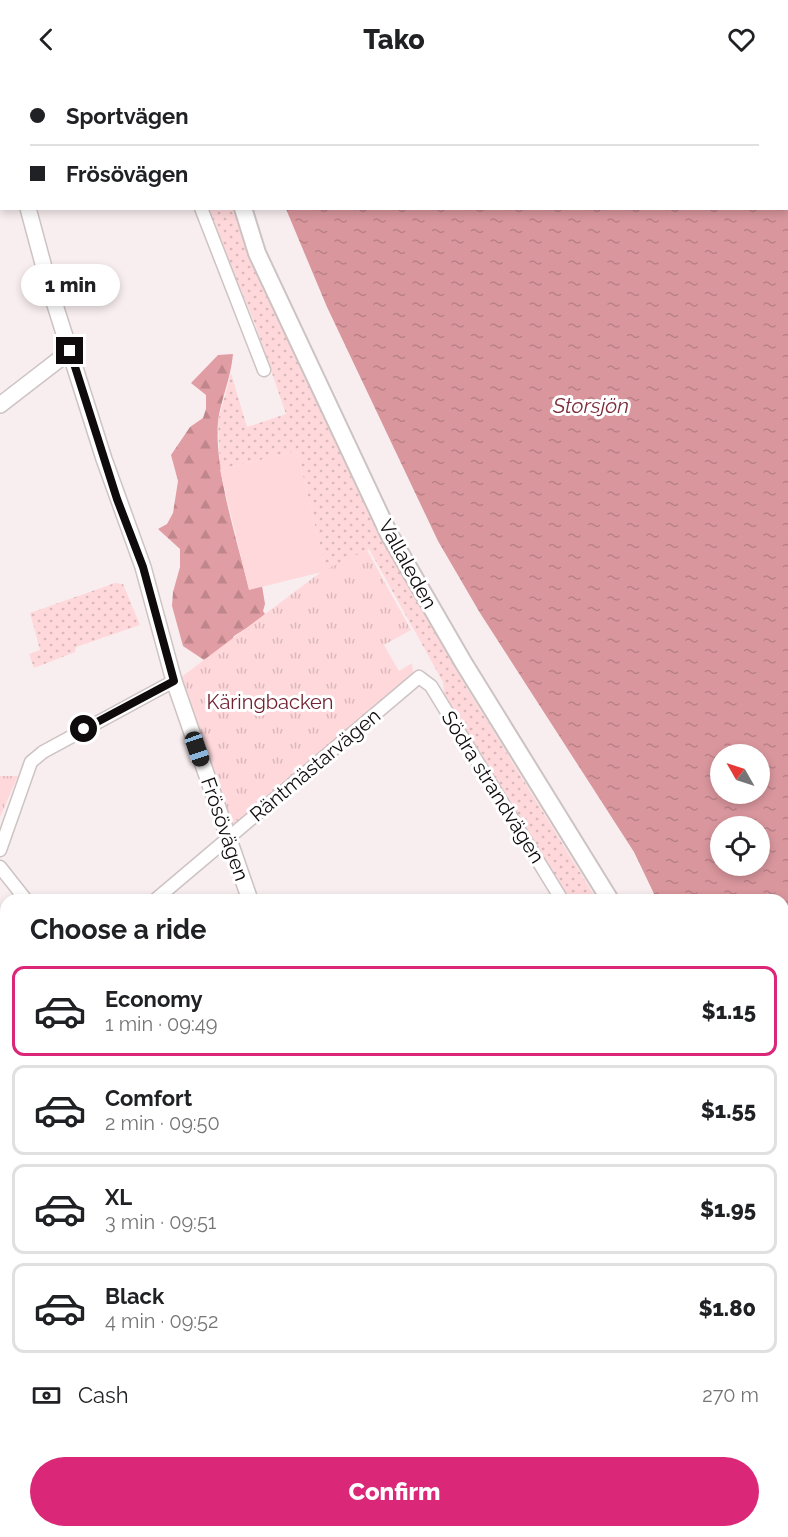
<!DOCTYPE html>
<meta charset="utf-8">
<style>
:root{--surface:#fff;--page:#f6f6f6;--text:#202124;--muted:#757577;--line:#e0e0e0;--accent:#db2777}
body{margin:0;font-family:Raleway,sans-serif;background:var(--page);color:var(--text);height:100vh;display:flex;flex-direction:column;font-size:22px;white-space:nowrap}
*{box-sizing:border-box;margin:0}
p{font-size:20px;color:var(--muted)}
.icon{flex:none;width:33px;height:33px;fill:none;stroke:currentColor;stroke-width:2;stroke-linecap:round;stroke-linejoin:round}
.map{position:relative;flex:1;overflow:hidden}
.details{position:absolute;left:0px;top:816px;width:789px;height:644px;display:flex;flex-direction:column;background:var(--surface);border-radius:18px 18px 0 0;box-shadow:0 3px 9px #0003}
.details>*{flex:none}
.banner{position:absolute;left:0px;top:0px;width:789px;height:132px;box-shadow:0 3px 9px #0003;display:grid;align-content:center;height:132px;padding:0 30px;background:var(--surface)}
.needle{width:39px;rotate:309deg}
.buttons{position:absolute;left:710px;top:666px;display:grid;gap:12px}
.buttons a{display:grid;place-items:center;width:60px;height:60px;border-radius:50%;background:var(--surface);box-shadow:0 3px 9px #0003;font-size:30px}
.end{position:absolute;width:27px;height:27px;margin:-14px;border:8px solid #0f0b0c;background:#fff;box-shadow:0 0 0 3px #fff}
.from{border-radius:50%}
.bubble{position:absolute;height:42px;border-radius:21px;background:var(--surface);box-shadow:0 3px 9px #0003;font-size:20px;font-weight:800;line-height:42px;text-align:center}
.car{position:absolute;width:18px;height:36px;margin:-18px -9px;border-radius:8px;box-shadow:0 0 4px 2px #0007;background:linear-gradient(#222 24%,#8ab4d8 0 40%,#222 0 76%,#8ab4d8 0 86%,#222 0)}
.banner b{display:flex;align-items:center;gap:21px;height:57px;font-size:22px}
.banner b+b{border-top:2px solid var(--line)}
.banner i{width:15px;height:15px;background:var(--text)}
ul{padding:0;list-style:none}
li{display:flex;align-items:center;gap:18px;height:90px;margin:0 12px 9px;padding:0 18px;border:3px solid var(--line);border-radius:12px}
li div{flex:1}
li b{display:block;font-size:22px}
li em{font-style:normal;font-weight:800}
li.selected{border-color:var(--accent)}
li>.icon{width:54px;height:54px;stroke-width:1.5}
h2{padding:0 30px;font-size:27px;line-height:72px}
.pay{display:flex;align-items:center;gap:15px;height:66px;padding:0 30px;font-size:22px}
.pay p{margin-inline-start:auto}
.action{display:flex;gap:12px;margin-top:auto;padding:12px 30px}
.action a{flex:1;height:69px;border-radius:36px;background:var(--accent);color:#fff;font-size:24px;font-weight:800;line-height:69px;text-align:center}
header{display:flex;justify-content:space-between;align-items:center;height:78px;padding:0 30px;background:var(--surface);font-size:27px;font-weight:800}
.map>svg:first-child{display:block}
.grass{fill:url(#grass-dots)}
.forest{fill:url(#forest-firs)}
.park{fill:url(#park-tufts)}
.garden{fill:#ffd8db}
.water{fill:url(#water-ripples);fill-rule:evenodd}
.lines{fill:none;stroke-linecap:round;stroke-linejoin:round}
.minor-casing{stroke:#cdc3c3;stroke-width:15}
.tertiary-casing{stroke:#cdc3c3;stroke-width:18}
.secondary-casing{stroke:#cdc3c3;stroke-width:20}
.minor{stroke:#fff;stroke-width:12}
.tertiary{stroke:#fff;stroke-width:15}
.secondary{stroke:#fff;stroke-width:16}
.route{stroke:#0f0b0c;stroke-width:8}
.labels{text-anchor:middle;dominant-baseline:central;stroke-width:6;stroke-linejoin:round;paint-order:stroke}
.street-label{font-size:20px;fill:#0f0b0c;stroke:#fff}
.park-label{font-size:20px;fill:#702231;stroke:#fff}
.water-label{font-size:21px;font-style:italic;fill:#7c2d3b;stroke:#fff}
</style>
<header><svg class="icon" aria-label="back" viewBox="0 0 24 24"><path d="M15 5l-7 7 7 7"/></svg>Tako<svg class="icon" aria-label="heart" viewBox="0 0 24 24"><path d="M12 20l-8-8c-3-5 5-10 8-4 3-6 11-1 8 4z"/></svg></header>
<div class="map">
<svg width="788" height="1459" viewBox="0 0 788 1459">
<defs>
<pattern id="grass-dots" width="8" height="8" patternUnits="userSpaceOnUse" patternTransform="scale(1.5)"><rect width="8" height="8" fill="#ffd8db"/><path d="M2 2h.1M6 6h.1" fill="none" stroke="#d9b8bb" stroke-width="1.8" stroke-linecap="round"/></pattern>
<pattern id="forest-firs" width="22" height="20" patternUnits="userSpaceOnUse" patternTransform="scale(1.5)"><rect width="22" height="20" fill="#e09da3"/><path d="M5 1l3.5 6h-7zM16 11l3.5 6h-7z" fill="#bf868b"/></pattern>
<pattern id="park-tufts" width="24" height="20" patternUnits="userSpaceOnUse" patternTransform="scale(1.5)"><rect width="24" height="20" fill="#ffd8db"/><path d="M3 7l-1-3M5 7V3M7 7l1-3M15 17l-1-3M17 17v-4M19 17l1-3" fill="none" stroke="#d9b8bb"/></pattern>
<pattern id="water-ripples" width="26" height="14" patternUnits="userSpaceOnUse" patternTransform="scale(1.5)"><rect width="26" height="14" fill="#d9969d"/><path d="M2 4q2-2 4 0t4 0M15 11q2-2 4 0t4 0" fill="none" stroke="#b98086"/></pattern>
</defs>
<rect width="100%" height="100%" fill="#f9eeef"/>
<path class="grass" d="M207,131H234L250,174L354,405L382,462L468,612L597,822H568L444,619L443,604L369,471L326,493L297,373L220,392L218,343L231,295L247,349L286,336L255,246Z
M115,505L123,506L140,547L76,569L75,574L34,590L29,576L40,572L30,535Z"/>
<path class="forest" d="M233,276C231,300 221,321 218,343C214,392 237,462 249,511L262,508L265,526L263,533L265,536L252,557L245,551L234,558L227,572L204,582L183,568L172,528L173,514L180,489V471L158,451L167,446L173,435L178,403L171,377L190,349L203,340L206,331V317L191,305L218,277Z"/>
<path class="park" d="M367,472L411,552L384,567L399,593L412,585L414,600L231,754L180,600L321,494Z
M0,698H18L0,739Z"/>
<path class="garden" d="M297,373L326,493L249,512L220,392Z"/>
<path class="water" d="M239,0H788V1118L783,1116V822H657L634,774L480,535L438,463L327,229L286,131L788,130V2ZM720,676H759V716H720ZM720,748H759V788H720Z"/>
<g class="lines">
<g class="minor-casing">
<path id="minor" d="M148,0V2
M0,114H2
M201,130L264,292
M0,772L31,684L43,674L174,603
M0,789L26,822
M155,822L419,599L431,608L562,822
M0,952L6,947
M0,1200L6,1198
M0,1258L6,1277
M37,1454V1459
M218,1454L219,1459
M414,1459L428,1454
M741,1459L742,1454"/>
</g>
<g class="tertiary-casing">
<path id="tertiary" d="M14,0V2
M28,130L49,208L104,381L143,489L174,603L250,822
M0,327L70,273
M483,1454L484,1459"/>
</g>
<g class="secondary-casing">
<path id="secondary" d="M199,0L200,2
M243,130L257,175L389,456L463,584L610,822
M783,1181L788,1182
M706,1459L707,1454"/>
</g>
<use href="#minor" class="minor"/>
<use href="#tertiary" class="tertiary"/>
<use href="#secondary" class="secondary"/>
</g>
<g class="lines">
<path class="route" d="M70,273L117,421L143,489L174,603L84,651"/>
</g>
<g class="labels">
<g class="street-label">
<text transform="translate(408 486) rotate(61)">Vallaleden</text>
<text transform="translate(315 687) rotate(-40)">Räntmästarvägen</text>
<text transform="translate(493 709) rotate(58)">Södra strandvägen</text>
<text transform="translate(225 751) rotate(71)">Frösövägen</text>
</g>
<g class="park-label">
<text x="270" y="624">Käringbacken</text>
</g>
<g class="water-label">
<text x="591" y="327">Storsjön</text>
</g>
</g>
</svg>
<div class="buttons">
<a><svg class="needle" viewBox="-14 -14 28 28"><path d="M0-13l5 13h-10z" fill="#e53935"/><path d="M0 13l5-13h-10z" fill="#757577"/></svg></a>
<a><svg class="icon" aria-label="locate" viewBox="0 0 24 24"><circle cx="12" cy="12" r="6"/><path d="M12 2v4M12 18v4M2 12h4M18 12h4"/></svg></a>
</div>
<i class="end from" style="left:84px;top:651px"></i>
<i class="end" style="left:70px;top:273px"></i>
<div class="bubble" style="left:21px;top:186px;width:99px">1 min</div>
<i class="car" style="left:197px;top:671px;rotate:161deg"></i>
<div class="banner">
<b><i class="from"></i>Sportvägen</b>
<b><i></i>Frösövägen</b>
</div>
<section class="details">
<h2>Choose a ride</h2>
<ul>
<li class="selected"><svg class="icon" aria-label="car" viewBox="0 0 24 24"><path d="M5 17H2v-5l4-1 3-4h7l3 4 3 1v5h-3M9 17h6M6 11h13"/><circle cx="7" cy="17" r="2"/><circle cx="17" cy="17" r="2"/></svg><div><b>Economy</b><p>1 min · 09:49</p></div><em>$1.15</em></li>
<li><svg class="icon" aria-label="car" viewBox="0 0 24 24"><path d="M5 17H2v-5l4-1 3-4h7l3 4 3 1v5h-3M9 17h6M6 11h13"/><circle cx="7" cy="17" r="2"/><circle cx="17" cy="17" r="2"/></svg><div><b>Comfort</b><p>2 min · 09:50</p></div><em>$1.55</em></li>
<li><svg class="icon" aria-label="car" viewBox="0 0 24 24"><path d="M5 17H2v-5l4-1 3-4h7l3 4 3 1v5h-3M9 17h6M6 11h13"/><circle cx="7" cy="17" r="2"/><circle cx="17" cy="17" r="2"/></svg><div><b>XL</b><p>3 min · 09:51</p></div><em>$1.95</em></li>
<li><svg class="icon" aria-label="car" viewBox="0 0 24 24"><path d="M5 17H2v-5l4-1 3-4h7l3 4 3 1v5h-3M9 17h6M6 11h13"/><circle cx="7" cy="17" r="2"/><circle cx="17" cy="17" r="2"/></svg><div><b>Black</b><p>4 min · 09:52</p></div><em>$1.80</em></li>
</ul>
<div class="pay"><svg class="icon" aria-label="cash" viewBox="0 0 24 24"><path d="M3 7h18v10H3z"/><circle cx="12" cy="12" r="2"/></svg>Cash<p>270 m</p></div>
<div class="action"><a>Confirm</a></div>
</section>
</div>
